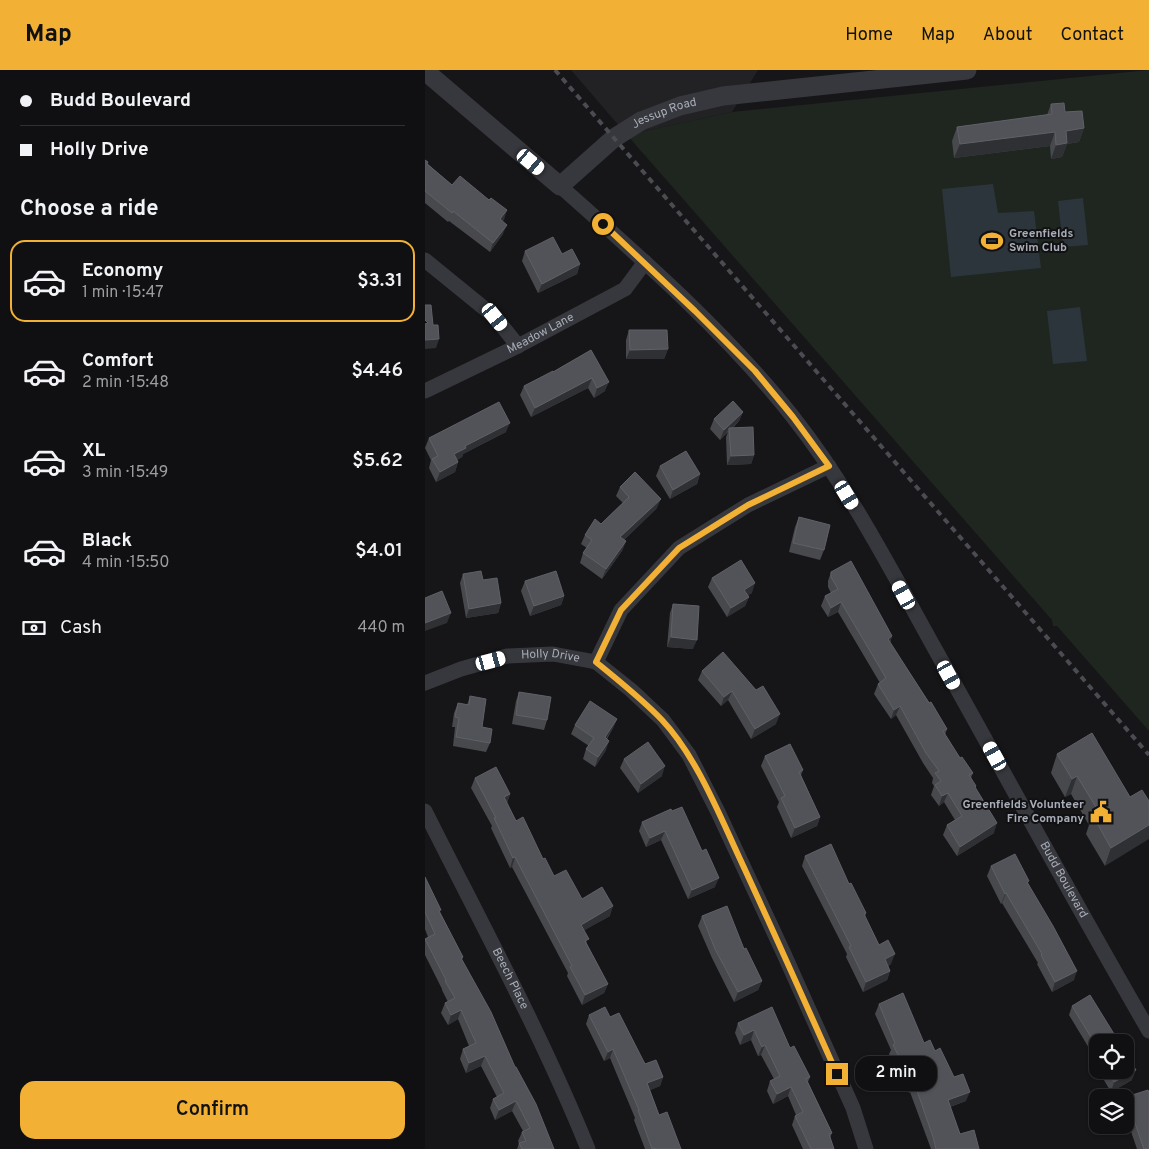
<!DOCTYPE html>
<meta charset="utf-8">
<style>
:root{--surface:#101012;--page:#19191b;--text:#f1f3f6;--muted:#9c9d9f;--line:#303032;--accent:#f2b134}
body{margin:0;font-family:Overpass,sans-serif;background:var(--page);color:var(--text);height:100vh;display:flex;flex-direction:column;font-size:19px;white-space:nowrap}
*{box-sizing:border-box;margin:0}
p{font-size:16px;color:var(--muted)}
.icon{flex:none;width:28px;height:28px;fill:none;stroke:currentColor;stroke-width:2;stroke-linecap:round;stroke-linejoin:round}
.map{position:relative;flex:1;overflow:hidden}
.details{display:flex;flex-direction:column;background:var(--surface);width:425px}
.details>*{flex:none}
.guide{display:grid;align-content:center;height:110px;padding:0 20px;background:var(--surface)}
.controls{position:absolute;left:664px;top:964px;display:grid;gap:10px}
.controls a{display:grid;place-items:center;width:45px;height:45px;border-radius:10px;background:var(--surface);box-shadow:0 1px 4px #0004,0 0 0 1px var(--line);font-size:25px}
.end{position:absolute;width:22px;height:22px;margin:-11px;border:6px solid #f2b134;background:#111;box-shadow:0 0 0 2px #111}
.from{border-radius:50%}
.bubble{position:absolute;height:35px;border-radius:15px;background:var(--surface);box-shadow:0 1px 4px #0004,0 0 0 1px var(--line);font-size:16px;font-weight:600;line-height:35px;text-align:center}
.car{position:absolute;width:15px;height:30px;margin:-15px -8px;border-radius:6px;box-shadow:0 0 4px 1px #0007;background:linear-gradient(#fff 24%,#345 0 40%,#fff 0 76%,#345 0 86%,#fff 0)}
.guide b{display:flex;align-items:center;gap:18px;height:48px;font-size:19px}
.guide b+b{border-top:1px solid var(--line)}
.guide i{width:12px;height:12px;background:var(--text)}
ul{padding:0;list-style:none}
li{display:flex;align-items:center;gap:15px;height:82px;margin:0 10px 8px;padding:0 10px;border:2px solid transparent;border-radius:15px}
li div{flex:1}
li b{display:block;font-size:19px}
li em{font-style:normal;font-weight:600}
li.on{border-color:var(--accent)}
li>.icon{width:45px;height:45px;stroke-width:1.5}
h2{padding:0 20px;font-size:22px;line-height:60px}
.pay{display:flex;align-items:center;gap:12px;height:55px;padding:0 20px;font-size:19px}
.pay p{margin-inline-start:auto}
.action{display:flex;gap:10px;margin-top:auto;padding:10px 20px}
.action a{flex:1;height:58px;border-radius:15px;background:var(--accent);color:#111;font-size:20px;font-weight:600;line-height:58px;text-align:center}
header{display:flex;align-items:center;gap:30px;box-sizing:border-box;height:70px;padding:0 25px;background:var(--accent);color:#111}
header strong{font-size:24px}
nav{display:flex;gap:28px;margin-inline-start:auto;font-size:18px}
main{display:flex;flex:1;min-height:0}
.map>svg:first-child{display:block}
.built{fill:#222225}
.green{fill:#1e261f}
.water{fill:#2c353c}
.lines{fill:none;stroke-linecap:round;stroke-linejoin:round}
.minor{stroke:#37383d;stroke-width:15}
.tertiary{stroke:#37383d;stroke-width:19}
.rail{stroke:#4a4c52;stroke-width:4;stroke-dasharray:6 5;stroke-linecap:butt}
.wall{fill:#47494d}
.shaded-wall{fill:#2f3033}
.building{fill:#525359;stroke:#5f6168}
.route{stroke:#f2b134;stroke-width:6}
.labels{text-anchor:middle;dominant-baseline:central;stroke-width:4;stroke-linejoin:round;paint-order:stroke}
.street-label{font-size:12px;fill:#a8adb8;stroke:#111113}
.poi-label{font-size:12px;font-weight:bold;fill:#a8adb8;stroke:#111113;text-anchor:start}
</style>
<header>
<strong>Map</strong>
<nav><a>Home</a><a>Map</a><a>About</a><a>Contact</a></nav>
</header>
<main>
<section class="details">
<div class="guide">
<b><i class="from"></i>Budd Boulevard</b>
<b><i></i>Holly Drive</b>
</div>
<h2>Choose a ride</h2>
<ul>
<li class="on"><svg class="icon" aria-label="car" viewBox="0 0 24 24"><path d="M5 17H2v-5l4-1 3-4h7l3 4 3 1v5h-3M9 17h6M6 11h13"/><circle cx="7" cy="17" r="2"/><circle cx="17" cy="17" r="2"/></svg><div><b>Economy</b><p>1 min · 15:47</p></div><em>$3.31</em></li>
<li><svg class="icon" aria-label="car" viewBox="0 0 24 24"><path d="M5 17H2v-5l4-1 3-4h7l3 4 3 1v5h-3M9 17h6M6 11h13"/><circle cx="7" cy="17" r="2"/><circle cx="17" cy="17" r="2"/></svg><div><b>Comfort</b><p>2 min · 15:48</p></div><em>$4.46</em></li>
<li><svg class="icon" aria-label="car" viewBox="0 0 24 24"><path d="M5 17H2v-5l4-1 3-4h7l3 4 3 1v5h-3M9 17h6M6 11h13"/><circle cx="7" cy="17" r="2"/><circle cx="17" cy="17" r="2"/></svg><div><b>XL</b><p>3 min · 15:49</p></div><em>$5.62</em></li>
<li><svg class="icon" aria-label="car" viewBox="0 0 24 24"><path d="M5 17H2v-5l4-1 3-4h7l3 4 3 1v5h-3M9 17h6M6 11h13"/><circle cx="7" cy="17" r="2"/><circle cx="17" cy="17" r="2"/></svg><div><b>Black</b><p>4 min · 15:50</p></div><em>$4.01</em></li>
</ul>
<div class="pay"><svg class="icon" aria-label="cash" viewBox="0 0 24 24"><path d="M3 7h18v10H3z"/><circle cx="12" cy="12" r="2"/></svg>Cash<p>440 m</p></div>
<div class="action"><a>Confirm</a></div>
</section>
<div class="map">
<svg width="724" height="1079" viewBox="0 0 724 1079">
<rect width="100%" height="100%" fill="#161618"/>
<path class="built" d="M146,0H333L307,42L202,65Z"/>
<path class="green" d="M724,0V661L632,556H628L627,550L202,65L307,42Z"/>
<path class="water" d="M568,114L573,143L609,141L616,198L526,207L517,119Z
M658,128L663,175L638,177L633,131Z
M655,237L662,291L628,294L622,241Z"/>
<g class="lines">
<g class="minor">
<path id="s1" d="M135,116C216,188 301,262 368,347C424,418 466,500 510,579C581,706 651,835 724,961"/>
<path d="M0,190L70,247L93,276"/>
<path id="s2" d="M0,321L93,276L200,219L220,192"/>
<path d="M171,592L196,540L254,478L323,435L404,396"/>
<path id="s3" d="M0,613L36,599L82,586L128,584L171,592L206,620L238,650L264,685L293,742L359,884L428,1038L441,1079"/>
<path id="s4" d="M0,741C56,853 116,963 163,1079"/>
</g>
<path class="tertiary" id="s5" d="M0,1L135,116L189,68L216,51L255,36L298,26L542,0"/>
<path class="rail" d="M130,0L724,685"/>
</g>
<path class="wall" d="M626,34L640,42L659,58L654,72L642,74L637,87L626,89L625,76L529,88L527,71L532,57L622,45Z
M0,90L3,94L27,115L64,130L82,140L77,151L78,164L65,182L24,151L23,152L0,133Z
M100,181L137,184L155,194L152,204L113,223L97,191Z
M204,260L243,279L239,289H201V270Z
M166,280L180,321L169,328L163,318L106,347L95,325L99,316L128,302Z
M318,342L314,351L308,358L329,385L326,394L302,395L301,367L303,362L295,370L285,359L289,349Z
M81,362L38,384L37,387L32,390L33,392L30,402L11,412L4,398L6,390L0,378L4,368Z
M235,396L275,404L272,414L245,429L231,406Z
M195,417L232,438L199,470L201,471L197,481L177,509L155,493L158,483L162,478L156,474L160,465L176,454L198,433L191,426Z
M374,447L399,480L395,490L364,482L370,457Z
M406,502L467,566L465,573L522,659L520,665L535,688L548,703L546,708L569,763L532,786L518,765L522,755L530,750L519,732L514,736L506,725L509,716L507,713L508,708L498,693L471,645L466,649L449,624L453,614L455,613L413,542L403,547L396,536L400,526L406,523L403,517V511Z
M38,504L76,533L73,543L41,548L35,513Z
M287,508L327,523L323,525L324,527L320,536L302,547L283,517Z
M100,511L139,526L136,535L105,546L96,521Z
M248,534L268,579L242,577L245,543Z
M277,601L331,620L351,654L326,669L303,630L296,636L273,610Z
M94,622L122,650L119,660L87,654L91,631Z
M45,626L57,657L65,673L61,682L28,676L30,657H27L29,643L33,633L42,635Z
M192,649L188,658L182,669L181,680L170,697L158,689L161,679L164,676L146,664L150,655Z
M632,684L705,727L680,796L661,764L664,755L646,724L640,727L626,703Z
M340,686L378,700L376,705L395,747L392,756L366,768L352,737L354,732L336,696Z
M199,689L237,706L213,723L195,698Z
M50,708L85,724L82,733L91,751L118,789L129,806L157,829L185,846L159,860L162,874L183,914L179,923L157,935L142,906L143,903L87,797L85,798L66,758L67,756L46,718Z
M247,741L290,817L263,829L236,770L221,777L214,761L217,752Z
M380,786L424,814L441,843L440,847L454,875L466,894L463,896L465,901L462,910L438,922L421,887L422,884L377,796Z
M566,796L603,813L649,910L627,922L612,894L613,893L577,833L576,834L562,806Z
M0,807L15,842L38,887L37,890L129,1079H92L94,1073L93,1071L97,1062L98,1061L87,1041L70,1050L65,1038L68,1029L72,1027L56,996L41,1003L35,989L38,979L44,976L33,949L23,955L16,943L20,933L23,932L17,920V919L0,885V869L3,867L0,859Z
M277,846L319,879L337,911L333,920L309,932L287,888L273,856Z
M454,934L499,973L510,981L541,1031L525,1037L535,1064L554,1079H506L485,1022L484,1023L464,984L466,980L450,944Z
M647,936L672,972V999L669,992L670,988L644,945Z
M164,945L185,947L220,994L238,1007L235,1016L225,1020L234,1045L256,1079H220L209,1050L210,1048L185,988L179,991L161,954Z
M313,953L365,978L385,1007L383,1012L407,1063L405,1068L409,1079H378L367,1055L370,1046L371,1045L363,1026L348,1034L342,1021L345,1011L349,1009L336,985L333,986L326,970L315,975L310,963Z
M673,1000H700L707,1010L686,1022Z
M701,1027L724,1079H712L700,1044V1030Z"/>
<path class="shaded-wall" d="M659,58L654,72L642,74L637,87L626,89L631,75L641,61Z
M630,62L625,76L529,88L535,74Z
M82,140L79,150L71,159L75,149Z
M82,155L78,164L65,182L68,173Z
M155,194L152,204L113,223L117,214Z
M14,269L11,278L0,279V270Z
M243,279L239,289H201L205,280Z
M167,308L163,318L106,347L110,338Z
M184,312L180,321L169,328L172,318Z
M318,342L314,351L304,361V358L302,362L295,370L299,360Z
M85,353L81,362L38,384L37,387L25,394L29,384L40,376Z
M329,385L326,394L302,395L306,386Z
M33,392L30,402L11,412L15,402Z
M275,404L272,414L245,429L248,420Z
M236,429L232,438L192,477L195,467Z
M201,471L197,481L177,509L181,499Z
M330,513L327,523L316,530L319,520Z
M139,526L136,535L105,546L109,536Z
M324,527L320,536L302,547L306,538Z
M416,532L413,542L403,547L406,538Z
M76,533L73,543L41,548L44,539Z
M26,543L22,553L0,561V553Z
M467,566L464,576L463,569Z
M246,567L272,570L268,579L242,577Z
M307,621L303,630L296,636L299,627Z
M475,636L471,645L466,649L469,640Z
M355,644L351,654L326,669L330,659Z
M192,649L188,658L176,677L180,667Z
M184,671L181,680L170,697L173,687Z
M240,696L237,706L213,723L216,714Z
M652,706L646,724L640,727L647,709Z
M523,723L519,732L514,736L517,726Z
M85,724L82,733L79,727Z
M395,747L392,756L366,768L370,758Z
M572,753L569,763L532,786L535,777Z
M724,755V769L680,796L686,778Z
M240,761L236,770L221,777L225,768Z
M90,787L87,797L85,798L88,788Z
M294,808L290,817L263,829L267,820Z
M581,823L577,833L576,834L580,824Z
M188,836L185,846L153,864L156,855Z
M470,884L466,894L456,899L460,889Z
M465,901L462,910L438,922L441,912Z
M652,901L649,910L627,922L630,912Z
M337,911L333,920L309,932L313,922Z
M183,914L179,923L157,935L160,925Z
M36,940L33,949L23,955L26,945Z
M329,960L326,970L315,975L319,965Z
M340,975L336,985L333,986L337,977Z
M188,979L185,988L179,991L183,982Z
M60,986L56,996L41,1003L44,993Z
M711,1000L707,1010L686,1022L689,1012Z
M238,1007L235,1016L219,1023L222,1013Z
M489,1012L485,1022L484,1023L487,1013Z
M366,1017L363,1026L348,1034L352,1024Z
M545,1022L541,1031L519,1039L523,1030Z
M91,1031L87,1041L70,1050L74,1040Z"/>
<path class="building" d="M639,33L640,42L657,41L659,58L641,61L642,73L631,75L630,62L535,74L532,57L627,44L626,34Z
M0,90L3,92L2,94L27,115L35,106L64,130L66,128L82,140L75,149L82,155L68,173L28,141L27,143L0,121Z
M128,167L137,184L147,179L155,194L117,214L100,181Z
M0,235H6L8,255H13L14,269L0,270V254L3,253L0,250Z
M204,260H242L243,279L205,280Z
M166,280L184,312L172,318L167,308L110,338L99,316L128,301V302Z
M308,331L318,342L299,360L289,349Z
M74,332L85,353L40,376L41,378L29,384L33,392L15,402L7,389L13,386L4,368Z
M328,357L329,385L306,386L304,358Z
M261,381L275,404L248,420L235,396Z
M210,402L236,429L195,467L201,471L181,499L158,483L167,470L160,465L170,449L176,454L204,427L195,417Z
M374,447L405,455L399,480L368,473Z
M316,490L330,513L319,520L324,527L306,538L287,508Z
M426,491L467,566L463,569L504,633L506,632L522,659L518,661L535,688L537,687L548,703L544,705L551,716L550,717L572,753L535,777L522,755L537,746L523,723L517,726L510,715L516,711L510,703L514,701L501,683L475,636L469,640L453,614L461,608L416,532L406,538L400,526L413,519L406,507V502Z
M56,501L58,510L72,508L76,533L44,539L38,504Z
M131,501L139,526L109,536L100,511Z
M17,521L26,543L0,553V528Z
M248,534L274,536L272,570L246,567Z
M298,582L331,620L338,616L355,644L330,659L307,621L299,627L277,601Z
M94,622L126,627L122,650L91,645Z
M45,626L61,629L57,657L67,659L65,673L31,667L34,648L30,647L33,633L44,635Z
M165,631L192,649L180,667L184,671L173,687L161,679L169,668L150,655Z
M667,663L705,727L717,720L724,731V755L686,778L668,746L674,742L652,706L647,709L632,684Z
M223,672L240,696L216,714L199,689Z
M365,674L378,700L374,702L395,747L370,758L356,728L360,726L340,686Z
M71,697L85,724L79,727L91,751L98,747L118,789L120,788L129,806L141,800L157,829L177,817L188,836L156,855L164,869L160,871L183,914L160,925L145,897L147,896L90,787L88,788L69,748H71L50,708Z
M257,737L277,781L281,779L294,808L267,820L240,761L225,768L217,752L246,739L247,741Z
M406,774L424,814L426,813L441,843L439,844L454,875L463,870L470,884L460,889L465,901L441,912L424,877L426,876L380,786Z
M590,784L604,811L602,812L628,856L652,901L630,912L616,885L617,884L581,823L580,824L566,796Z
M0,807L16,840L14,841L38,887L36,888L66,942L90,997H91L111,1034L129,1079H97L94,1073L101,1071L97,1062L105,1058L91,1031L74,1040L68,1029L79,1023L60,986L44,993L38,979L51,973L36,940L26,945L20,933L30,928L20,911L21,910L0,869L10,864L0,842Z
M302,836L319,879L321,878L337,911L313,922L290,879L277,846Z
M478,923L499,973L505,970L510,981L515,978L529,1007L538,1004L545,1022L523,1030L535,1064L549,1060L554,1079H511L508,1067L489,1012L487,1013L468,975L470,973L454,934Z
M665,925L694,972H672V977L647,936Z
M180,937L185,947L194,943L220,994L231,990L238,1007L222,1013L234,1045L242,1042L256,1079H230V1078L227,1079L213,1040H214L188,979L183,982L164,945Z
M347,937L365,978L369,976L385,1007L381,1009L407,1063L404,1064L409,1079H386L370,1046L378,1042L366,1017L352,1024L345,1011L355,1006L340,975L337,977L329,960L319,965L313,953Z
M700,983L711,1000L689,1012L682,1000H700Z
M723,1020L724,1023V1079H719L701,1027Z"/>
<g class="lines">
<path class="route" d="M178,154L270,241L330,301L368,347L404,396L323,435L254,478L196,540L171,592C194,611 217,629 237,650C271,686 294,744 315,789C348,860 380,932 412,1004"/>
</g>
<defs>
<g id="stadium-bare" transform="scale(1.725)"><path d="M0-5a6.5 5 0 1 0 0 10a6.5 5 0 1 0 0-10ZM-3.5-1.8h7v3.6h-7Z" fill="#f2b134" stroke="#111113" stroke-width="2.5" paint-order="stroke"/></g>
<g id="civic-bare" transform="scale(1.725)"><path d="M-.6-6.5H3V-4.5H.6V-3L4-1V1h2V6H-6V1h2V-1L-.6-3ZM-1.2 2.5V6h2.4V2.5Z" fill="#f2b134" stroke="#111113" stroke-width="2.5" paint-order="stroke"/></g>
</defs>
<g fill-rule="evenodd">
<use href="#stadium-bare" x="567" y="171"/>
<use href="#civic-bare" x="676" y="742"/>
</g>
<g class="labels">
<g class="street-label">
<text stroke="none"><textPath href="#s5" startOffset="306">Jessup Road</textPath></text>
<text stroke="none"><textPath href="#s2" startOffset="129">Meadow Lane</textPath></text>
<text stroke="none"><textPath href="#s3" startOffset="130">Holly Drive</textPath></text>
<text stroke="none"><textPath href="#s1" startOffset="865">Budd Boulevard</textPath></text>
<text stroke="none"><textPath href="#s4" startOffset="188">Beech Place</textPath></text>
</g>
<g class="poi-label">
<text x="584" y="164">Greenfields<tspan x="584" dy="14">Swim Club</tspan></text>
<text x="659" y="735" text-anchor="end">Greenfields Volunteer<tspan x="659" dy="14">Fire Company</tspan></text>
</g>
</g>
</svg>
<div class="controls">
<a><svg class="icon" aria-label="locate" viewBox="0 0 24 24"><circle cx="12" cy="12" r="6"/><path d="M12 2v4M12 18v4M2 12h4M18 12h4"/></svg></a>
<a><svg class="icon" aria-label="layers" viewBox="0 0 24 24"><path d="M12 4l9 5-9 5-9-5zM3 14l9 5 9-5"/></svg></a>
</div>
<i class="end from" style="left:178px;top:154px"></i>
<i class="end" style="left:412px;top:1004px"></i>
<div class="bubble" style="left:430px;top:986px;width:82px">2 min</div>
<i class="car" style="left:106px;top:92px;rotate:130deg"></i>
<i class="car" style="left:70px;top:247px;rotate:141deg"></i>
<i class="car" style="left:422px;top:425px;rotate:149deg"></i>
<i class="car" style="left:479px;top:525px;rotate:331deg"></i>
<i class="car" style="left:66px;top:591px;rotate:75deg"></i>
<i class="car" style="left:524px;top:605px;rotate:151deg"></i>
<i class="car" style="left:570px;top:686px;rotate:331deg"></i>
</div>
</main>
